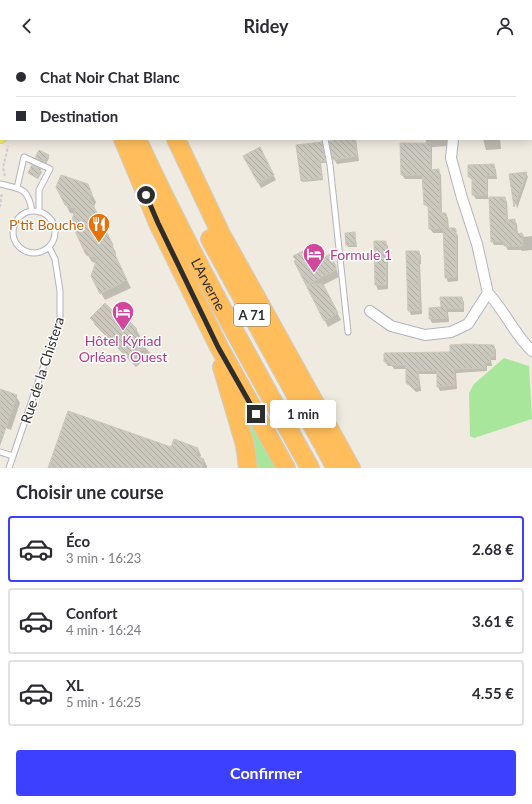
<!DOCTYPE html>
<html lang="fr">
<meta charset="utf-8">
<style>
:root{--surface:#fff;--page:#f2f2f3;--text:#2b2b33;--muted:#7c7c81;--line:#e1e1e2;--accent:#3d40ff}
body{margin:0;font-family:Lato,sans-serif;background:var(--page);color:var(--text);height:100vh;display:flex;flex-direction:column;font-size:15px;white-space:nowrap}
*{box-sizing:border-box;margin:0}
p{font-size:13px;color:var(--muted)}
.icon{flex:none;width:22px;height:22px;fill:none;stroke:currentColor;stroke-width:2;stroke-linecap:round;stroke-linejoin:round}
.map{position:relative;height:416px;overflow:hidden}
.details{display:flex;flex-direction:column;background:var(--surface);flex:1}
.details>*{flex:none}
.banner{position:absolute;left:0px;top:0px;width:532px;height:88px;box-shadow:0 2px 10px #0003;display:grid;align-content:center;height:88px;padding:0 16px;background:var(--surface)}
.end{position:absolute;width:18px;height:18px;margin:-9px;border:5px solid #2d2d2d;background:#fff;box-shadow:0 0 0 2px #fff}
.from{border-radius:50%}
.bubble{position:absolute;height:28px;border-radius:4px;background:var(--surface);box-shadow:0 2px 10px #0003;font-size:13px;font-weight:700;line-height:28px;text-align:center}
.banner b{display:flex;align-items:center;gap:14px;height:38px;font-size:15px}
.banner b+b{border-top:1px solid var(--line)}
.banner i{width:10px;height:10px;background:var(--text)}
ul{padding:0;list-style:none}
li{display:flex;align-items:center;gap:12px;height:66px;margin:0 8px 6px;padding:0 8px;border:2px solid var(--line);border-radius:4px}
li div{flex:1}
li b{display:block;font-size:15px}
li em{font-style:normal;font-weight:700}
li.selected{border-color:var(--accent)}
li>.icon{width:36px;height:36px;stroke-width:1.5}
h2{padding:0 16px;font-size:18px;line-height:48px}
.primary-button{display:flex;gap:8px;margin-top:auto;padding:8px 16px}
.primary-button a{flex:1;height:46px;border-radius:4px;background:var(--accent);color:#fff;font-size:16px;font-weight:700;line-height:46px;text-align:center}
header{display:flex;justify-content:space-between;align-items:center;height:52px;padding:0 16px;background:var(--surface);font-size:18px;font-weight:700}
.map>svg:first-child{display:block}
.grass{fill:#a8e79b}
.shadow{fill:#0003}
.building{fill:url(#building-back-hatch);stroke:#cbc8b9}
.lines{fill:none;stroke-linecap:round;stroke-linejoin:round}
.service-casing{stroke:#b3b3c1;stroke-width:7}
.minor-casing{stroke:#b3b3c1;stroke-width:12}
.primary-casing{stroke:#cdcdcd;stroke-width:18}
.motorway-casing{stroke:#cdcdcd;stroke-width:20}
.path{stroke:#cdcdcd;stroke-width:2;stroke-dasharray:3 2;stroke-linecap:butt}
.service{stroke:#fff;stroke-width:5}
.minor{stroke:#fff;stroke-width:10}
.primary{stroke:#f6ec5e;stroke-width:16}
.motorway{stroke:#ffbe5b;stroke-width:18}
.route{stroke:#2d2d2d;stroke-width:5}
.labels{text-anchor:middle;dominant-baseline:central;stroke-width:3;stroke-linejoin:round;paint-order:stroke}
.shield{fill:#fff;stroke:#6c6c6c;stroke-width:1}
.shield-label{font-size:13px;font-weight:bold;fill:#2d2d2d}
.food-label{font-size:14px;fill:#c56008;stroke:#fff;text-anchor:end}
.hotel-label{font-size:14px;fill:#b23c85;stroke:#fff;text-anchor:start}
.street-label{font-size:14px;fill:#2d2d2d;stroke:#fff}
</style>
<header><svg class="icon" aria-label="back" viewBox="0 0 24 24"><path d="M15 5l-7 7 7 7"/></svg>Ridey<svg class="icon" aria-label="person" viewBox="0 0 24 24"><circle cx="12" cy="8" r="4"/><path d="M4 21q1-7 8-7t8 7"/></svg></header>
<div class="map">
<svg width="532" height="416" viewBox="0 0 532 416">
<defs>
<pattern id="building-back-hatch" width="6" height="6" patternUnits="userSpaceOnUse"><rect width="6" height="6" fill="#cbc9be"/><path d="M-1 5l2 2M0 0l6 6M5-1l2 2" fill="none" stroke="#afada4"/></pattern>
</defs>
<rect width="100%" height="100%" fill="#efebe0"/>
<path class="grass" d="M455,0H517V1H455Z
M504,306L529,314L532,367L474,386L470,384L469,341L474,332Z
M245,357L295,416H258Z"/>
<path class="shadow" d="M333,87H356L359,109L337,112L334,107Z
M426,87H449L448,94L432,95V119L438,118L441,123L442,162H446L448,166L449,177H454L458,184V229L448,230L446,225L444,181H433L430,177L429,157L425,152L423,127H405L402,123L401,92L426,91Z
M483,87H500L501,97L486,98Z
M322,93L326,111H321L323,128L303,130L302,128Z
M259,97L276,128L261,136L245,104Z
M48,104L49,106L46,112L36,106Z
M494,113L496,118L497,127H488V146H505L507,150L508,168H514L517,172L518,183L523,182L524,185L532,184V198L522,199L521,198H508L505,193H494L492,189L490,147H476L473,143V129L469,125Z
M32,114L42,120L38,127L29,121Z
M526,121L528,125L517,157L511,123Z
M87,133L96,150L94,155L116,201L115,204L131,236L105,248L101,241L96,211L92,210L87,202L75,162L70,161L66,153Z
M355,181L357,195H348L347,193Z
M385,190L388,194V237L378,238L376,233Z
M419,200L421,204V212H420L422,262L411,263L409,258Z
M295,210L312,213L334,210L339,225L323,233L341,268L328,275Z
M462,246L464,250V260H448L449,270L432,271L430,267L442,256Z
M91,266L122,269L136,277L140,284L138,286L150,301L136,315L95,273Z
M494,294L496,298V308H491L492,314H487V319L456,321L457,337L440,339L438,335V322H419L421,339L416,340L407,331V317H394L392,314H388L385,310Z
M0,338L16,344L20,351L11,378L6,376L0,394Z
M172,396L198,397L201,403L200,406L204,408L207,414V416H49Z"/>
<path class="building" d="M332,87H355L357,104L333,108L329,89H332Z
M322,90L325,109H320L322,126L301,129L296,93Z
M400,91H430L431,118L439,117L440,161H446L447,176H455L456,178V225L445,226L443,176L429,177L428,153H424L422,123H401Z
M260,95L274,123L258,131L243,104Z
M39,98L49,103L45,110L35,106Z
M494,112L495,123L486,124L487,143H472V125H468V113Z
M32,113L41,117L37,126L28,121Z
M527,120L523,131L514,155L509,122Z
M61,123L88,132L92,142L90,147L113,193L112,196L127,228L100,242L91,224L97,206L86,203L71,170L76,157L65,153L56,135Z
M489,145H505L506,168L515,167L516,182L522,181L523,194H504V189L491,190Z
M355,180L356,193H346L345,181Z
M374,189H386V233H375Z
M303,199L312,211L330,202L336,214V218L308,232H323L338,261L324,269L294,209L296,208L293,204Z
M406,199H419L420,208H418L420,258L408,259Z
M440,245H462L463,256H446L447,266L429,267V256L441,255Z
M105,251L123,269L128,272L130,270L137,277L133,280L146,293L131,308L90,266Z
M466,292L494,293V304H490V310H485V316L454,317L455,333L437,335V318L418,319L419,335L413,336L406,331V313H391V310H384V301L450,300V293Z
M0,337L17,343L2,387H0Z
M68,359L171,395L174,387L198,396L196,404L204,407L201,416H48Z"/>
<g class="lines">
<g class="service-casing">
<path id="service" d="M262,0L263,1
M295,1L296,0
M325,87L330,113L348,280
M0,132C22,137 28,136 32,159
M17,136L24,105L50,117L39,138V160
M13 180a21 21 0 1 1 42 0a21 21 0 1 1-42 0Z
M0,400L13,404
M9,416L60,266V239L55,207L49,195"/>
</g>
<g class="minor-casing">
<path id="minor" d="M448,0V1
M453,87L451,106L462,146L477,192L488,241
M488,241C505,259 514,282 532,299
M370,259L391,274L425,283L451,280L468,272L488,241"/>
</g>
<g class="primary-casing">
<path id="primary" d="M25,0V1
M105,1L120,0
M0,7H1
M0,43H1
M0,83L1,80"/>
</g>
<g class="motorway-casing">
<g id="motorway">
<path d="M100,0L101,1"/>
<path d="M129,0L130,1"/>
<path d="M123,87L158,171L219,295L286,416"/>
<path id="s1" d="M137,87C189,200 250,308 310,416"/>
<path d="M176,87L221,182L351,416"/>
<path d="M210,187L336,416"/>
<path d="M222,315L245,393L248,416"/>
</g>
</g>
<path class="path" d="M5,124L3,116L8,94
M0,155L2,140"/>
<use href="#service" class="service"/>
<use href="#minor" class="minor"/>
<use href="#primary" class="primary"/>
<use href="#motorway" class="motorway"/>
</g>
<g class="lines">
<path class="route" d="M146,143L158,171L218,295L256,362"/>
</g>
<defs>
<g id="restaurant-pin" transform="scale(1.15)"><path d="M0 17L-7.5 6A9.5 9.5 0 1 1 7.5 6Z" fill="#e8710a" stroke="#fff"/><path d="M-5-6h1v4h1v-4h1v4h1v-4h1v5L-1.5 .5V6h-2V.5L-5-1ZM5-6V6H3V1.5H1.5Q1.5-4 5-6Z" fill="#fff"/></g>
<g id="hotel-pin" transform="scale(1.15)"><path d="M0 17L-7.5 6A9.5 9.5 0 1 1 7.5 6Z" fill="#d1479c" stroke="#fff"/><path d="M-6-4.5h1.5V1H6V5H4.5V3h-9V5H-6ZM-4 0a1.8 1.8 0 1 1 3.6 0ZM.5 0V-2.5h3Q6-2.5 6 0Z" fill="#fff"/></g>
</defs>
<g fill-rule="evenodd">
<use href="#restaurant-pin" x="99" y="172"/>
<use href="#hotel-pin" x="314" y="202"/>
<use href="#hotel-pin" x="123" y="260"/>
</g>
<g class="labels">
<rect class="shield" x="234" y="252" width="36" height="22" rx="3"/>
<g class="shield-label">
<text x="252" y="263">A 71</text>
</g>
<g class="food-label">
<text x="84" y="172">P'tit Bouche</text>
</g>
<g class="hotel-label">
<text x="330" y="202">Formule 1</text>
<text x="123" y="288" text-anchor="middle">Hôtel Kyriad<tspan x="123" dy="16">Orléans Ouest</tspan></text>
</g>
<g class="street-label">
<text stroke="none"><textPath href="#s1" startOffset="162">L'Arverne</textPath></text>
<text transform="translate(42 318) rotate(-72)">Rue de la Chistera</text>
</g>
</g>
</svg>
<i class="end from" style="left:146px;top:143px"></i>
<i class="end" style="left:256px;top:362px"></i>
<div class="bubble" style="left:270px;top:348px;width:66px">1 min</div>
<div class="banner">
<b><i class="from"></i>Chat Noir Chat Blanc</b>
<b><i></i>Destination</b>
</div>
</div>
<section class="details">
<h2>Choisir une course</h2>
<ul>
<li class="selected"><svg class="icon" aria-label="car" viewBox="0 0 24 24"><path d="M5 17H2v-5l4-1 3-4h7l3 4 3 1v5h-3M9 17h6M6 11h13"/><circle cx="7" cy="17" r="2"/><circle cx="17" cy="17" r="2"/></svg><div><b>Éco</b><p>3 min · 16:23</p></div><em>2.68 €</em></li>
<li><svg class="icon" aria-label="car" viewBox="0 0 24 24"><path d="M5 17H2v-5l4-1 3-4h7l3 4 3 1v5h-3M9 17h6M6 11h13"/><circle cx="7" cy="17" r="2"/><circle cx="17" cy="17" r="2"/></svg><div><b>Confort</b><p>4 min · 16:24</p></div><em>3.61 €</em></li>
<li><svg class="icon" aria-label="car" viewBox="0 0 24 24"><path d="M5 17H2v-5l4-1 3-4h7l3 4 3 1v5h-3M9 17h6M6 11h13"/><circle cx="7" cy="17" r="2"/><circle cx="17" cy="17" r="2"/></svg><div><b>XL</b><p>5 min · 16:25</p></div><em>4.55 €</em></li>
</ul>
<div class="primary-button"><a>Confirmer</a></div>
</section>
